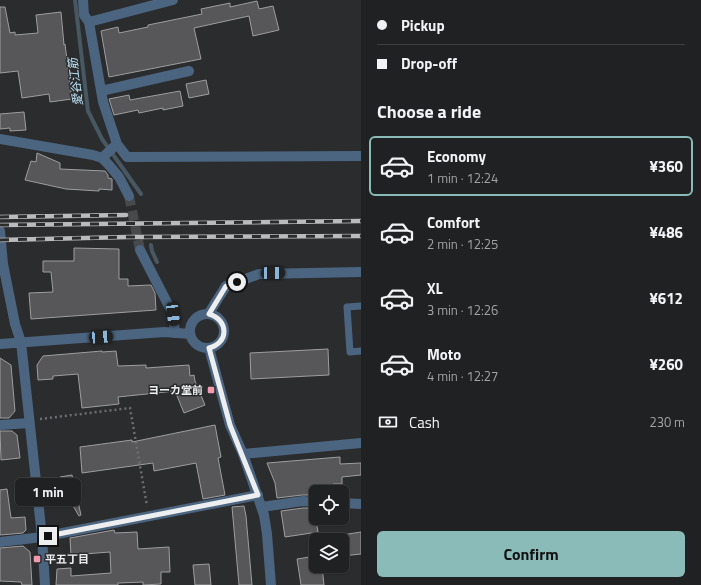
<!DOCTYPE html>
<meta charset="utf-8">
<style>
:root{--surface:#202122;--page:#2d2e2f;--text:#f1f3f6;--muted:#a2a3a5;--line:#3d3e40;--accent:#8bbbb9}
body{margin:0;font-family:"Titillium Web","Noto Sans JP",sans-serif;background:var(--page);color:var(--text);height:100vh;display:flex;flex-direction:column;font-size:15px;white-space:nowrap}
*{box-sizing:border-box;margin:0}
p{font-size:13px;color:var(--muted)}
.icon{flex:none;width:22px;height:22px;fill:none;stroke:currentColor;stroke-width:2;stroke-linecap:round;stroke-linejoin:round}
.map{position:relative;flex:1;overflow:hidden}
.panel{display:flex;flex-direction:column;background:var(--surface);width:340px}
.panel>*{flex:none}
.guide{display:grid;align-content:center;height:88px;padding:0 16px;background:var(--surface)}
.tools{position:absolute;left:309px;top:485px;display:grid;gap:8px}
.tools a{display:grid;place-items:center;width:40px;height:40px;border-radius:6px;background:var(--surface);box-shadow:0 1px 3px #0004,0 0 0 1px var(--line);font-size:20px}
.end{position:absolute;width:18px;height:18px;margin:-9px;border:5px solid #edeeef;background:#111;box-shadow:0 0 0 2px #111}
.from{border-radius:50%}
.bubble{position:absolute;height:28px;border-radius:6px;background:var(--surface);box-shadow:0 1px 3px #0004,0 0 0 1px var(--line);font-size:13px;font-weight:700;line-height:28px;text-align:center}
.car{position:absolute;width:12px;height:24px;margin:-12px -6px;border-radius:5px;box-shadow:0 0 3px 1px #0007;background:linear-gradient(#222 24%,#8ab4d8 0 40%,#222 0 76%,#8ab4d8 0 86%,#222 0)}
.guide b{display:flex;align-items:center;gap:14px;height:38px;font-size:15px}
.guide b+b{border-top:1px solid var(--line)}
.guide i{width:10px;height:10px;background:var(--text)}
ul{padding:0;list-style:none}
li{display:flex;align-items:center;gap:12px;height:60px;margin:0 8px 6px;padding:0 8px;border:2px solid transparent;border-radius:6px}
li div{flex:1}
li b{display:block;font-size:15px}
li em{font-style:normal;font-weight:700}
li.on{border-color:var(--accent)}
li>.icon{width:36px;height:36px;stroke-width:1.5}
h2{padding:0 16px;font-size:18px;line-height:48px}
.pay{display:flex;align-items:center;gap:10px;height:44px;padding:0 16px;font-size:15px}
.pay p{margin-inline-start:auto}
.primary-button{display:flex;gap:8px;margin-top:auto;padding:8px 16px}
.primary-button a{flex:1;height:46px;border-radius:6px;background:var(--accent);color:#111;font-size:16px;font-weight:700;line-height:46px;text-align:center}
main{display:flex;flex:1;min-height:0}
.map>svg:first-child{display:block}
.lines{fill:none;stroke-linecap:round;stroke-linejoin:round}
.stream{stroke:#475862;stroke-width:4}
.building{fill:#575759;stroke:#9e9ea1}
.minor-tunnel{stroke:#48494b;stroke-width:10;stroke-dasharray:10 5;stroke-linecap:butt}
.path{stroke:#6e6f70;stroke-width:2.5;stroke-dasharray:2 3;stroke-linecap:butt}
.service{stroke:#4b647f;stroke-width:7}
.minor{stroke:#4b647f;stroke-width:10}
.tertiary{stroke:#4b647f;stroke-width:10}
.rail-casing{stroke:#babbbd;stroke-width:4.5}
.rail{stroke:#2b2c2e;stroke-width:3;stroke-dasharray:9;stroke-linecap:butt}
.route{stroke:#edeeef;stroke-width:5}
.poi-dot{fill:#f29aad;stroke:#2b2c2e;stroke-width:1.5}
.labels{text-anchor:middle;dominant-baseline:central;stroke-width:3;stroke-linejoin:round;paint-order:stroke}
.poi-label{font-size:11px;font-weight:bold;fill:#edeeef;stroke:#2b2c2e;text-anchor:end}
.water-label{font-size:12px;font-style:italic;fill:#bee7fc;stroke:#2b2c2e}
</style>
<main>
<div class="map">
<svg width="361" height="585" viewBox="0 0 361 585">
<rect width="100%" height="100%" fill="#2b2c2e"/>
<g class="lines">
<path class="stream" d="M75,0L88,111L102,139L141,194
M151,245L152,251L157,262"/>
</g>
<path class="building" d="M257,1L259,9L273,6L279,30L253,36L249,16L194,28L201,59L109,77L101,31L118,27L119,33L148,27V25L202,14L201,9L230,3V7Z
M0,7H5L10,33L15,32V35L38,33L36,15L61,12L64,45L65,44L72,99L50,102L49,94L22,98L18,71L0,73Z
M206,80L209,94L189,98L186,84Z
M180,91L183,106L163,110V108L139,113L138,110L114,115L109,99L129,95L130,100Z
M24,112L26,130L10,131V128L0,129V114Z
M37,153L60,163V169L105,171L108,175V178L112,179V190L99,189V191L66,189L25,180L31,161L36,162Z
M74,248L119,249V279H128V286L151,285L155,293L156,310L31,319L29,293L53,292L51,272H43V261H74Z
M328,349L329,375L251,379L250,353Z
M102,351V352L116,351L118,366L146,365V368L189,365L190,376L194,375L195,381L205,405L184,413L175,391L118,397L119,404L82,408L78,374L53,376V379L38,380L37,365L43,356Z
M0,358L11,365L15,411L9,418H0Z
M215,425L221,457L218,458L225,495L203,499L196,463L154,471L153,463L82,473L80,447L132,440V442Z
M0,431H12L17,435L20,458L1,460Z
M340,457V464L361,463V475L342,477V484H333L334,492H316V495H302L277,498L275,483L267,463Z
M72,475L81,515L79,516L61,485L60,477Z
M7,489L11,518L25,517L26,530L23,533L0,535V490Z
M244,506L246,516L252,585H239L232,507Z
M303,508H314L318,532L285,537L281,511Z
M114,530L115,533L137,532L138,549L169,547L170,572H161V584L143,585V582L118,583V585H56L57,569L71,568V576L111,573L110,552L71,555L70,538Z
M361,532V554L342,556V535Z
M23,546L30,552L32,585H22L21,582L0,581V548Z
M316,556V566H322L324,585H301L297,559Z
M209,564L211,585H195L193,565Z"/>
<g class="lines">
<path class="minor-tunnel" d="M129,196L140,250"/>
<path class="path" d="M40,419L130,408L147,506"/>
<path class="service" d="M361,306L347,307L350,352L361,351"/>
<path class="minor" d="M83,0L84,15L89,22L103,102L117,144L127,157L361,156
M89,22L173,0
M101,91L189,71
M0,139L93,155L102,158L108,164L119,177L129,196
M102,158L117,144
M0,231L3,264L15,324L21,342
M140,250L173,314L175,333
M0,425L29,423
M243,454L361,443
M342,503L361,504
M262,507L303,501L316,502
M0,542L42,537L258,495"/>
<path class="tertiary" d="M209,313L226,286L259,274L361,272
M190 331a17 17 0 1 1 34 0a17 17 0 1 1-34 0Z
M21,342L42,537L45,585
M0,344L164,332L190,334
M209,348L230,425L243,454L264,515L267,534L271,585"/>
<g class="rail-casing">
<path id="rail" d="M0,217L126,215
M0,225L361,221
M0,240L128,237L361,236"/>
</g>
<use href="#rail" class="rail"/>
</g>
<g class="lines">
<path class="route" d="M48,536L258,495L230,425L209,348C229,343 229,320 209,314L226,286L237,282"/>
</g>
<g class="poi-dot">
<rect x="207" y="386" width="8" height="8" rx="2"/>
<rect x="33" y="555" width="8" height="8" rx="2"/>
</g>
<g class="labels">
<g class="poi-label">
<text x="203" y="390">ヨーカ堂前</text>
<text x="45" y="559" text-anchor="start">平五丁目</text>
</g>
<g class="water-label">
<text transform="translate(75 82) rotate(-97)">愛谷江筋</text>
</g>
</g>
</svg>
<div class="tools">
<a><svg class="icon" aria-label="locate" viewBox="0 0 24 24"><circle cx="12" cy="12" r="6"/><path d="M12 2v4M12 18v4M2 12h4M18 12h4"/></svg></a>
<a><svg class="icon" aria-label="layers" viewBox="0 0 24 24"><path d="M12 4l9 5-9 5-9-5zM3 14l9 5 9-5"/></svg></a>
</div>
<i class="end from" style="left:237px;top:282px"></i>
<i class="end" style="left:48px;top:536px"></i>
<div class="bubble" style="left:15px;top:478px;width:66px">1 min</div>
<i class="car" style="left:273px;top:273px;rotate:89deg"></i>
<i class="car" style="left:173px;top:314px;rotate:173deg"></i>
<i class="car" style="left:101px;top:337px;rotate:86deg"></i>
</div>
<section class="panel">
<div class="guide">
<b><i class="from"></i>Pickup</b>
<b><i></i>Drop-off</b>
</div>
<h2>Choose a ride</h2>
<ul>
<li class="on"><svg class="icon" aria-label="car" viewBox="0 0 24 24"><path d="M5 17H2v-5l4-1 3-4h7l3 4 3 1v5h-3M9 17h6M6 11h13"/><circle cx="7" cy="17" r="2"/><circle cx="17" cy="17" r="2"/></svg><div><b>Economy</b><p>1 min · 12:24</p></div><em>¥360</em></li>
<li><svg class="icon" aria-label="car" viewBox="0 0 24 24"><path d="M5 17H2v-5l4-1 3-4h7l3 4 3 1v5h-3M9 17h6M6 11h13"/><circle cx="7" cy="17" r="2"/><circle cx="17" cy="17" r="2"/></svg><div><b>Comfort</b><p>2 min · 12:25</p></div><em>¥486</em></li>
<li><svg class="icon" aria-label="car" viewBox="0 0 24 24"><path d="M5 17H2v-5l4-1 3-4h7l3 4 3 1v5h-3M9 17h6M6 11h13"/><circle cx="7" cy="17" r="2"/><circle cx="17" cy="17" r="2"/></svg><div><b>XL</b><p>3 min · 12:26</p></div><em>¥612</em></li>
<li><svg class="icon" aria-label="car" viewBox="0 0 24 24"><path d="M5 17H2v-5l4-1 3-4h7l3 4 3 1v5h-3M9 17h6M6 11h13"/><circle cx="7" cy="17" r="2"/><circle cx="17" cy="17" r="2"/></svg><div><b>Moto</b><p>4 min · 12:27</p></div><em>¥260</em></li>
</ul>
<div class="pay"><svg class="icon" aria-label="cash" viewBox="0 0 24 24"><path d="M3 7h18v10H3z"/><circle cx="12" cy="12" r="2"/></svg>Cash<p>230 m</p></div>
<div class="primary-button"><a>Confirm</a></div>
</section>
</main>
